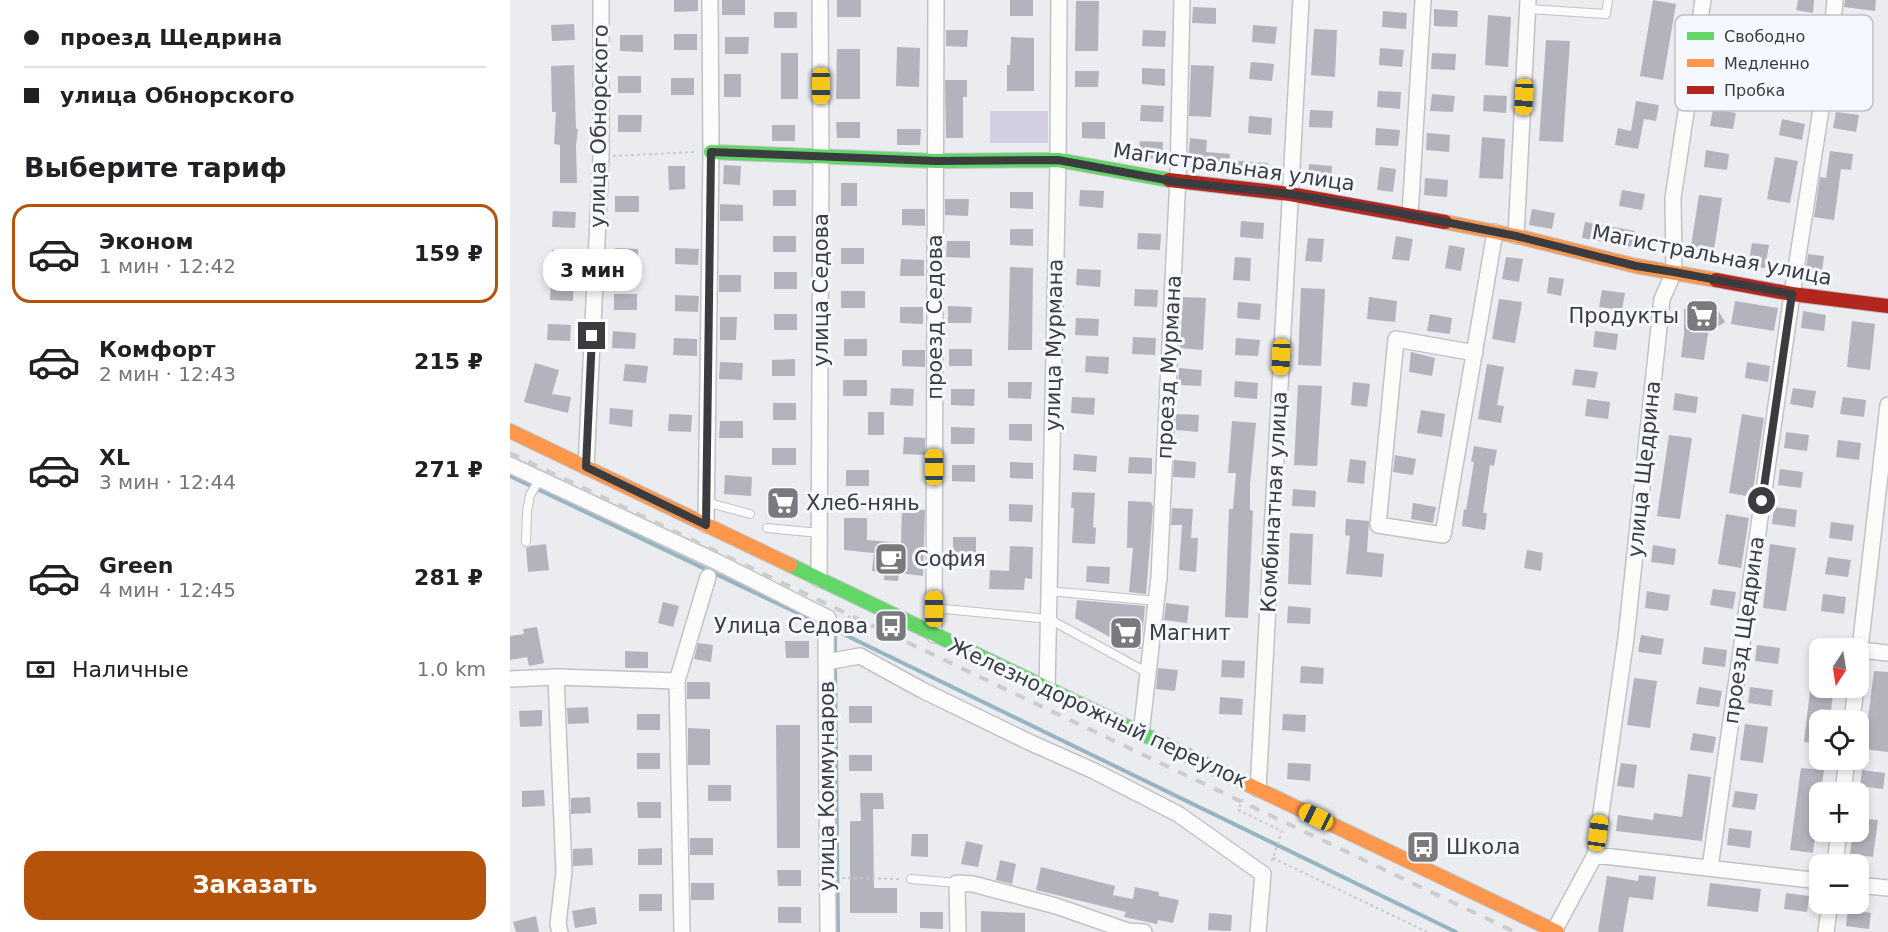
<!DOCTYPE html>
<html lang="ru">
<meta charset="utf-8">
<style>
:root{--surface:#fff;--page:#f2f2f2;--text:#202124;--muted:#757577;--line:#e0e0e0;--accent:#b45309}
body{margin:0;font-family:"DejaVu Sans",sans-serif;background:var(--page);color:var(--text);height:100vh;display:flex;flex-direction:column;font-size:22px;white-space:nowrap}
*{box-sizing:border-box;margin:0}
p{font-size:20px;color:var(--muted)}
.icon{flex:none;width:33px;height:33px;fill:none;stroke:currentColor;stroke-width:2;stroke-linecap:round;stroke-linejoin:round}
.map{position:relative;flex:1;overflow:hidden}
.sheet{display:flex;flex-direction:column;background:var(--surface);width:510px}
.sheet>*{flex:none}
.hud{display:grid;align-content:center;height:132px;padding:0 24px;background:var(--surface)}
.needle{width:39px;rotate:192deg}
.fabs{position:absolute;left:1299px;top:638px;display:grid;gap:12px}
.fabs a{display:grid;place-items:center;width:60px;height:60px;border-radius:12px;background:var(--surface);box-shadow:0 3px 9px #0003;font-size:30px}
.end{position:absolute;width:27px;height:27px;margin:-14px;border:8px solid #3b3c3f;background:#fff;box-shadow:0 0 0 3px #fff}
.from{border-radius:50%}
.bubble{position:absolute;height:42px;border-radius:18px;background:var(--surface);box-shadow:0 3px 9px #0003;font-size:20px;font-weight:600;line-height:42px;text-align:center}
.car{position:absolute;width:18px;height:36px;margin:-18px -9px;border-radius:8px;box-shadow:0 0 4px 2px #0007;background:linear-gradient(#f5c518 24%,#345 0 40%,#f5c518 0 76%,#345 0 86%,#f5c518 0)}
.hud b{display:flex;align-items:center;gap:21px;height:57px;font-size:22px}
.hud b+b{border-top:2px solid var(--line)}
.hud i{width:15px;height:15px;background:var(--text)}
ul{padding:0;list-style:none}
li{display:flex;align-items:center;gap:18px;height:99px;margin:0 12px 9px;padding:0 12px;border:3px solid transparent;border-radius:18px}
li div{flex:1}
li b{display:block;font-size:22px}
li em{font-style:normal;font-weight:600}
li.active{border-color:var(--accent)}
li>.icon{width:54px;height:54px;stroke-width:1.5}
h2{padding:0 24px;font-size:27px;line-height:72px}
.pay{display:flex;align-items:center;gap:15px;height:66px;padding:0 24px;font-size:22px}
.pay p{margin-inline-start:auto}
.primary-button{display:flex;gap:12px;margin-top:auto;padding:12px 24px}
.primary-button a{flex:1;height:69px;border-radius:18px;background:var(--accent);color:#fff;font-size:24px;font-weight:600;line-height:69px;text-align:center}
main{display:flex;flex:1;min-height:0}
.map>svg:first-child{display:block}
.green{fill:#d4cee2}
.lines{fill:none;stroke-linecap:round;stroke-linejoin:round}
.stream{stroke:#97b4c2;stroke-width:4}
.building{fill:#b2b3bc}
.lane-casing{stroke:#c1c2c5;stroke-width:10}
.street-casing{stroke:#c1c2c5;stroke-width:18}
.fast-casing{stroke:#c1c2c5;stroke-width:16}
.slow-casing{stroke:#c1c2c5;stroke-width:16}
.jam-casing{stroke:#c1c2c5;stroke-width:16}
.path{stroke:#cacacc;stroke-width:2;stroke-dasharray:3 3;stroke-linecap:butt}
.lane{stroke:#fcfcfd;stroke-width:8}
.street{stroke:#fcfcfd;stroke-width:15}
.fast{stroke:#63d668;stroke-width:14}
.slow{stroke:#ff974d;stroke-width:14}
.jam{stroke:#b3261e;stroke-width:14}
.rail{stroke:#cbcccc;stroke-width:4;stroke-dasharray:10 10;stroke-linecap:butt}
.route{stroke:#3b3c3f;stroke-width:8}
.labels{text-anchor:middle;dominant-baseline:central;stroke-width:6;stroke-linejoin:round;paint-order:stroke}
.street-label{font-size:21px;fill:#3b3c3f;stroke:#f5f8fe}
.poi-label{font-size:21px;fill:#3b3c3f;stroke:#f5f8fe;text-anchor:start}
.key{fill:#f5f8fe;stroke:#bdc0c5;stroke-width:1.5}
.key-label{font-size:16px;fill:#3b3c3f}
</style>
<main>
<section class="sheet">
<div class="hud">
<b><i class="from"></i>проезд Щедрина</b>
<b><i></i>улица Обнорского</b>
</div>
<h2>Выберите тариф</h2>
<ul>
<li class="active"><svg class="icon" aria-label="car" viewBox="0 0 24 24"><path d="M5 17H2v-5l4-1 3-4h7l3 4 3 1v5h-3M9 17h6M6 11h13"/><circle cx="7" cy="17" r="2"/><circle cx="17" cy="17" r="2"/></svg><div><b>Эконом</b><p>1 мин · 12:42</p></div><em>159 ₽</em></li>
<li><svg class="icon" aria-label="car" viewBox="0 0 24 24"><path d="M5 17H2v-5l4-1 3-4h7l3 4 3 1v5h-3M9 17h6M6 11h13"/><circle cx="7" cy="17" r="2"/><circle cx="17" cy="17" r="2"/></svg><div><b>Комфорт</b><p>2 мин · 12:43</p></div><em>215 ₽</em></li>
<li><svg class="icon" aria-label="car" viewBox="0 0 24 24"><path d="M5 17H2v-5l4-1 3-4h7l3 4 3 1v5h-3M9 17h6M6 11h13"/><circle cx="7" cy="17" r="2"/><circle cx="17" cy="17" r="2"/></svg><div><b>XL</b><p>3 мин · 12:44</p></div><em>271 ₽</em></li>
<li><svg class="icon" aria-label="car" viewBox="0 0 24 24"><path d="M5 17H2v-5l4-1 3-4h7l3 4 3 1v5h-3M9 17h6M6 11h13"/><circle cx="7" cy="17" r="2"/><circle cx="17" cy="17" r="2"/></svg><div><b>Green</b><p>4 мин · 12:45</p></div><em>281 ₽</em></li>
</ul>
<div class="pay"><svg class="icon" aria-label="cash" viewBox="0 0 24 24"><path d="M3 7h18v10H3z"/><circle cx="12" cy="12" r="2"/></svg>Наличные<p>1.0 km</p></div>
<div class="primary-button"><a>Заказать</a></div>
</section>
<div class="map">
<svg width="1378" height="932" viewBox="0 0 1378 932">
<rect width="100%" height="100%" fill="#eaecf0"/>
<path class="green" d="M480,111H538V143H480Z"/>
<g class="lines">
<path class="stream" d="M0,476L313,625
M325,656V630L946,932
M325,664L328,932"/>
</g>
<path class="building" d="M164,0H188V11L164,12Z
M212,0H235V15H212Z
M327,0H351V17H327Z
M500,0H523V16H500Z
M1143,0L1166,4L1153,80L1130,76Z
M1288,0H1304L1303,13L1286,10Z
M1335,0H1366L1365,11L1334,7Z
M566,1H589L588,51H565Z
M683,7L706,8V24L682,23Z
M924,9L948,11L947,27L924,26Z
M873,11L897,13L896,29L872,27Z
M264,12H287V28H264Z
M978,15L1001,17L998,67L975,65Z
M64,24L65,40L42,41L41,25Z
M743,25L767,27L765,44L742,42Z
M804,29L827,30L825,77L801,75Z
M436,30H458L457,47L436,46Z
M633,30L656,31L655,47L632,46Z
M164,34H187V50H164Z
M110,35H133V52L110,51Z
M215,37H239L238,54H215Z
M501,37L524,38V91H497V65H500Z
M1036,40L1060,41L1053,142L1029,141Z
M387,47L410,48L409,87L386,86Z
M870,48L894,50L892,67L869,65Z
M327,49H350V99H326Z
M271,53H288V99H271Z
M922,53L946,54L945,70L921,69Z
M741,62L764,64L762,81L739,79Z
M64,65L66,129H68L66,145L67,183H50V145L44,144L46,112H42L41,66Z
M681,65L704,66L701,117L679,116Z
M632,68L655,69V86L632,84Z
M565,71H589L588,87H565Z
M214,74H231V97H214Z
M108,76H131V93H108Z
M161,78H184V95H161Z
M435,80H457V97H453V138H436Z
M868,91L891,92L890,109L867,107Z
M922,94L945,96L943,112L920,111Z
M974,95L997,96L996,113L973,111Z
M1126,101L1149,105L1146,121L1134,119L1128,149L1105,145L1108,128L1121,131Z
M631,105L654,106L653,122L630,121Z
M1203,109L1226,113L1223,129L1200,126Z
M800,110L823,111L822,128L799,127Z
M1326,112L1349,115L1346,132L1323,128Z
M108,115H132L131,132H108Z
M739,116L762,118L761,135L738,133Z
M1272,119L1295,124L1292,140L1269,135Z
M326,122H350V138H327Z
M572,122H595V139L572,138Z
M262,125H285V141H262Z
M866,128L890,130L888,146L865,145Z
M387,129H411L410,145H387Z
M917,133L940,135L939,152L916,150Z
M972,137L995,139L993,179L969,178Z
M680,138L697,140L696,152L720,154L719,160L758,163L757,179L701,173L702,163L678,161Z
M630,141L653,142L652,159L629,158Z
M1196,150L1219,154L1217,170L1194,167Z
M1320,151L1343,154L1341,170L1331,169L1324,220L1304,217L1310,177L1316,178Z
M1265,157L1288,161L1280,203L1257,199Z
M799,164L822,166L821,182L798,181Z
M214,165L231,166L230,185L213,184Z
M158,166H175V189L159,190Z
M870,167L886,169L883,192L867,190Z
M915,178L938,180L937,197L914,195Z
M331,183H347V206H331Z
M263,190H286V206H263Z
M570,190L594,191L593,208L569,206Z
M1112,190L1135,194L1132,210L1109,206Z
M500,192H523V209L500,208Z
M1189,195L1212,198L1204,250L1181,246Z
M105,196H129V212H105Z
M435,199H459L458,216L435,215Z
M210,204L233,205V221H210Z
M392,209H415V226L392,225Z
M1022,209L1045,213L1042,229L1019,225Z
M43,211L66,212L65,228L42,227Z
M731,221L754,223L753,239L730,237Z
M1075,222L1125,231L1122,247L1072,238Z
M500,229H523V246L500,245Z
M628,233L651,234L650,250L627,249Z
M263,236H286V252H263Z
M886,236L903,239L899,261L882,259Z
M798,238L814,239L812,262L795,261Z
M437,241H460V258L436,257Z
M1242,243L1259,245L1255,268L1238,266Z
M939,245L955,248L951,271L935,268Z
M105,248L128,249V265H105Z
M165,248L189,249L188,265L165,264Z
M331,248H354V264H331Z
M42,250L65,251L63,301L40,300Z
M1298,254L1314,256L1311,279L1295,277Z
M725,257L741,258L740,281L723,280Z
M996,257L1013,259L1009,282L992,279Z
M391,259L414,260V276H390Z
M500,267L523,268L522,350H498Z
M567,269L591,270L590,287L566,285Z
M264,272H287V289H264Z
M209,275H231V292H209Z
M1039,277L1054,279L1051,296L1037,293Z
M791,288L815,289L811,366L788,365Z
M625,289L648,290L647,307L624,306Z
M1092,290L1115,293L1112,310L1089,307Z
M331,291H355V308H331Z
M104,294H127V310H104Z
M165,295L189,296L188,312L165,311Z
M673,297L696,298L693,350L670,348Z
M859,297L887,301L885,322L857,319Z
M989,299L1012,302L1005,343L982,339Z
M1201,299L1215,322L1198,333L1194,360L1171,357L1174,334V309H1188Z
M1225,301L1268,308L1264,331L1221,324Z
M728,302L751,304L750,320L727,318Z
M438,306L462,307L461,323H438Z
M390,307H413V324L390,323Z
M1293,311L1316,315L1314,331L1291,328Z
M264,314H287V330H264Z
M920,314L942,318L940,334L917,331Z
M210,317H227L226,340H210Z
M566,318L589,319L588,336L565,335Z
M1342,321L1365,324L1360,370L1337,367Z
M38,324L61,325L60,341L37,340Z
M103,331L126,333L125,349L102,348Z
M1085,331L1108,334L1106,350L1083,347Z
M623,337L646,338L645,355L622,354Z
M164,338L187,339V356L163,355Z
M726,338L750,340L748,356L725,355Z
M334,339H357V356H334Z
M439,349H462V366H439Z
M392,350H415V367L392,366Z
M901,352L925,358L922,376L899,372Z
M576,356L599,357L598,374L575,372Z
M285,359V376H262V360Z
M210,362L233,363L232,380L209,379Z
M1237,362L1260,366L1258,382L1235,378Z
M25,363L49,370L42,394L61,397L58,413L14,402Z
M115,364L138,366L136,383L113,381Z
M977,364L994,367L987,405L994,406L991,423L968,419Z
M669,368L692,370L691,386L668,385Z
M1065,369L1088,372L1085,388L1062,385Z
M333,380H357V396H333Z
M725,381L748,383L747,399L724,397Z
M498,382H522L521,399L498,398Z
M843,382L860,384L857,407L841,405Z
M788,385L812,386L807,466L784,465Z
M381,388L404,389L403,406L380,405Z
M1283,388L1306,391L1303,408L1280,404Z
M441,389H465L464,406L441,405Z
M1165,393L1188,397L1186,413L1163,410Z
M562,397L585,398L584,415L561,413Z
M1333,397L1356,400L1354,417L1330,414Z
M1077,399L1100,402L1098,419L1075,416Z
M263,403H286V420H263Z
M100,408L123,410L122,427L99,424Z
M911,410L935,414L932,437L907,433Z
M358,412H374V435H358Z
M159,414L182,415L181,432L158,431Z
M666,414L689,415L688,432L666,430Z
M1232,414L1254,418L1242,497L1219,493Z
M210,421H233V438H209Z
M722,421L746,423L740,484V510L743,511L738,618L715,617L719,509H723L726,473H718Z
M499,424H522V441L499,440Z
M441,427L465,428L464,444H441Z
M1276,432L1299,435L1297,451L1274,448Z
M1159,435L1182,438L1170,519L1147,516Z
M394,437L415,438V455L393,454Z
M1328,440L1351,443L1349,460L1326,457Z
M964,446L987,450L984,466L980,465L973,513H977L975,530L952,526L954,509L956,510L964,462H961Z
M262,448H286V465H262Z
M564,454L587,456L586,472L563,470Z
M885,455L906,459L903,475L883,472Z
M619,457L642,458V474L618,473Z
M840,459L856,461L854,484L837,482Z
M664,460L686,462L685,478L663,477Z
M500,462L523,463V479L500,478Z
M442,465H465V482L442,481Z
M1270,469L1293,472L1291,488L1268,485Z
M336,470H359V486H336Z
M215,475L242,477L241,496L214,494Z
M783,489L806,491L805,507L782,506Z
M259,490L286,491V516H259Z
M562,492L585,493L583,527L586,528L585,544L562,543L564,508H561Z
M618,501L641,502L643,507L636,594L619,592L623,548H617Z
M903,503L926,507L923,523L901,519Z
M499,504L523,505L522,522L499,521Z
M1264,507L1287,510L1285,527L1262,524Z
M662,508L683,509L681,538H688L686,572L669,570L672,525H661Z
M392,509L415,510L413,576L389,573L388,581L374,580V572L362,571L364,553L334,550V518H357V540L391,543Z
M1216,514L1239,518L1231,568L1208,564Z
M836,519L859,521L857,552L874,554L872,577L836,574L840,536L835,535Z
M1321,522L1344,525L1342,541L1319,538Z
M780,533L803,534L801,585L778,584Z
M443,537H466V553H443Z
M36,544L39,570L18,572L16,548L21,546Z
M1260,544L1286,548L1276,611L1253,608Z
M1143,545L1166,549L1164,565L1141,562Z
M500,546L523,547L522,579L515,578L514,590L479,589L480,570L499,571Z
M1017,550L1033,553L1031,571L1014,568Z
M1318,557L1341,560L1338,577L1315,574Z
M577,566L600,567L599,584L576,582Z
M1203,589L1226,592L1223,609L1200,605Z
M1137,591L1160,595L1158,611L1135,608Z
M1313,594L1336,597L1334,614L1311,611Z
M567,600L635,606L631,649L620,648L565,618Z
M153,602L169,606L163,627L148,623Z
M656,603L679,606L677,623L654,620Z
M778,606L801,608L800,624L777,623Z
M27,627L34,663L19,666L17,657L0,660V636L14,634L13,629Z
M1131,635L1154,639L1151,655L1128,652Z
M275,641H299V658H276Z
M188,643L203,645L201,662L184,659Z
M1247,645L1270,648L1268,664L1245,661Z
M1194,647L1217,650L1215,667L1192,664Z
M115,651L138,652V668H115Z
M712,660L735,661L734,678L711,677Z
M791,666L814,668L813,684L790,683Z
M648,668L668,670L665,691L646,689Z
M1364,671L1378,672V752L1354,749Z
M1124,678L1147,681L1140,728L1117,725Z
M177,682H200V699H177Z
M1189,687L1212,691L1209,707L1186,704Z
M1240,687L1263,690L1261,706L1238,703Z
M1300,691L1323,694L1321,710L1310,709V744L1294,742Z
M710,697L733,699L732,715L709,714Z
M339,706H362V723H339Z
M78,707L79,723L58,724L57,708Z
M32,710V726L10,727L9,711Z
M127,714H150V730H127Z
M773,714L796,715L795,732L772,730Z
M1235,724L1258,727L1253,763L1230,760Z
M266,725H290V848H267Z
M178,728L200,729V765H178Z
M1183,733L1206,737L1203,753L1180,750Z
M127,753H150V769H127Z
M339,755H362V771H339Z
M778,763L801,764L800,781L777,779Z
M1111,763L1127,765L1124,788L1107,786Z
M1291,768L1314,770L1311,792H1310L1303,853L1280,850Z
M1352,770L1375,773L1373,789L1350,786Z
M1178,774L1201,777L1192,841L1106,831L1108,815L1143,820L1144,813L1172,817Z
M198,785H221V801H198Z
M34,790L35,806L12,807V791Z
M1225,791L1248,794L1245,810L1222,807Z
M350,793H373L374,809H363L364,888H387V913H340V821H351Z
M80,797L81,813L61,814V798Z
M127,802H151V818H128Z
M1348,818L1368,820L1363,857L1340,854L1343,831H1348Z
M1219,828L1242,831L1240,848L1217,845Z
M402,834H418V857L401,856Z
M180,838H203V855H180Z
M456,841L473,845L468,867L451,864Z
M82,848L83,865L63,866V849Z
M152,848V865H128V849Z
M490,860L506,864L502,884L486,880Z
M531,867L605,886L603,895L623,899L625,887L649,892V896L669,900L663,923L648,920L647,924L614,917L616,912L526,890Z
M267,870H291V886H268Z
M1129,875L1146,877L1143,900L1119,897L1113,932H1088L1097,876L1128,881Z
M181,883H204V900H181Z
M1200,883L1251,889L1248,912L1197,906Z
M1276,893L1299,896L1297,912L1274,909Z
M129,894H152V911H129Z
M85,907L87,924L65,928L62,911Z
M268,907H291V923H268Z
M1338,909L1361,913L1359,929L1336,926Z
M471,911L515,913V932H471Z
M410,912H433V929L410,928Z
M699,913L722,915L721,931L698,930Z
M26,916L29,932H6L3,922Z"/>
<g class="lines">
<g class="lane-casing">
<path id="lane" d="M1018,9L1096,14L1098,0
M196,502L240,514
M257,528L309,533
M16,542L17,511L20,495L30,479
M539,591L646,601
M424,608L539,619L638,673
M401,879L447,883"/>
</g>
<g class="street-casing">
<path id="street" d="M900,215L913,0
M1006,236L1018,0
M965,353L886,339L868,525L933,535L985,232
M0,465L205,561L318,618L316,639L318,932
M76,467L91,157V0
M196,525L201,152L200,0
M309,579L311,155L310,0
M424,635L426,0
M1350,650L1378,653
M316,662L350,656L412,690L519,742L584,771L668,814L753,874L748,932
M1348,666L1378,405
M46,677L54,872L48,924L50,932
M0,679L46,677L167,681
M537,689L548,160L549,0
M1342,720L1346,687
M631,734L649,577L668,176L672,0
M748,789L791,0
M1333,792L1337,759
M1085,855L1310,881
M1325,864L1329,831
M1200,868L1282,294L1321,46L1325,0
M1348,885L1378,888
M1044,931L1085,855L1116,638L1152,299L1164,272L1163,198L1193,0
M172,932L167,681L198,577
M448,932L447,883L463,884L546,906L618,931L634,932
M1316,932L1320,903"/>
</g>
<g class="fast-casing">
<path id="fast" d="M201,152L426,161L548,160L659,180
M280,565L737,784"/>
</g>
<g class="slow-casing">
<path id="slow" d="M935,222L1006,236L1126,266L1206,280
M0,431L280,565
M737,784L1047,932"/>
</g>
<g class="jam-casing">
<path id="jam" d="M659,180L780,194L935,222
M1206,280L1282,294L1378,306"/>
</g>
<path class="path" d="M103,156L184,152
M331,625L334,626L341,613
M733,799L728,810L772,831L763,858L760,864
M763,858L917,932
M332,878L392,879"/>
<use href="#lane" class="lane"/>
<use href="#street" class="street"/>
<use href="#fast" class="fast"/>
<use href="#slow" class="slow"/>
<use href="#jam" class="jam"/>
<path class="rail" d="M0,453L1005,932"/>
</g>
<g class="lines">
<path class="route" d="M82,336L76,467L196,525L201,152L426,161L548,160L667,182L780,194L900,215L1006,236L1126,266L1164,272L1282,294L1252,501"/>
</g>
<defs>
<g id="supermarket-square" transform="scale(1.725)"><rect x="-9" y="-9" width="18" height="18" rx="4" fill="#787a7d" stroke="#f5f8fe"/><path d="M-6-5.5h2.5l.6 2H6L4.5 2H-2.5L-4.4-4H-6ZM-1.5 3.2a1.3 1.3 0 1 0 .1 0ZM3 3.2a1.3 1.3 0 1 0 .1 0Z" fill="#fff"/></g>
<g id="cafe-square" transform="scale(1.725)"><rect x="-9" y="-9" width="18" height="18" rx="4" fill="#787a7d" stroke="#f5f8fe"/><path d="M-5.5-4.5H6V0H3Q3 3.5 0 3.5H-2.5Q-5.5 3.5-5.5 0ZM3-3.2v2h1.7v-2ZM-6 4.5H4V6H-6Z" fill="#fff"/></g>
<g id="bus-square" transform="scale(1.725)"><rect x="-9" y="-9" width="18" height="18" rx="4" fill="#787a7d" stroke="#f5f8fe"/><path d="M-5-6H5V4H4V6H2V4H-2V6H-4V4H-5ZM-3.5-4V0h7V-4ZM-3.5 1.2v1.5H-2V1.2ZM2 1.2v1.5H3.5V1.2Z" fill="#fff"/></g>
</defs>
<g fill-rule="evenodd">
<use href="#supermarket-square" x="1192" y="316"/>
<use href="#supermarket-square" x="273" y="503"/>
<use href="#cafe-square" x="381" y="559"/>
<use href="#bus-square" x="381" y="626"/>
<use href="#supermarket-square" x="616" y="633"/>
<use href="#bus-square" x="913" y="847"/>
</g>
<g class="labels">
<g class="street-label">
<text transform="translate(89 126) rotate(-89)">улица Обнорского</text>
<text transform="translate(724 167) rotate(8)">Магистральная улица</text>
<text transform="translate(1202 255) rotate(11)">Магистральная улица</text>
<text transform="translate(311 290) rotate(-90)">улица Седова</text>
<text transform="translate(425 317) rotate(-90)">проезд Седова</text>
<text transform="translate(544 345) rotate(-89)">улица Мурмана</text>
<text transform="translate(659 367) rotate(-87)">проезд Мурмана</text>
<text transform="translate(1134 469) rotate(-84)">улица Щедрина</text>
<text transform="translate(764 502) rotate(-87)">Комбинатная улица</text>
<text transform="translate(1234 630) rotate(-82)">проезд Щедрина</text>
<text transform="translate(588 713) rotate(25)">Железнодорожный переулок</text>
<text transform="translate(317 786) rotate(-90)">улица Коммунаров</text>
</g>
<g class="poi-label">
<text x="1169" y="316" text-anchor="end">Продукты</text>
<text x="296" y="503">Хлеб-нянь</text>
<text x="404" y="559">София</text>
<text x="358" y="626" text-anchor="end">Улица Седова</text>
<text x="639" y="633">Магнит</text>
<text x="936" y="847">Школа</text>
</g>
</g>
<rect x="1165" y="15" width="198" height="96" rx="9" class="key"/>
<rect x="1177" y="32" width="27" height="8" fill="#63d668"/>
<rect x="1177" y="59" width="27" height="8" fill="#ff974d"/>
<rect x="1177" y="86" width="27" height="8" fill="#b3261e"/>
<g class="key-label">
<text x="1214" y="42">Свободно</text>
<text x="1214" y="69">Медленно</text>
<text x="1214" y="96">Пробка</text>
</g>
</svg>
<div class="fabs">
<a><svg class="needle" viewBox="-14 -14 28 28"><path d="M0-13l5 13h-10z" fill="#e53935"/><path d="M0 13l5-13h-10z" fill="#757577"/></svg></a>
<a><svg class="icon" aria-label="locate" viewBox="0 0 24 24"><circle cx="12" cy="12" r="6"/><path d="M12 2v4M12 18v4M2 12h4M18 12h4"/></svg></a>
<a>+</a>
<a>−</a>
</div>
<i class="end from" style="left:1252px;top:501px"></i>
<i class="end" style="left:82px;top:336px"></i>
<div class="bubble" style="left:33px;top:249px;width:99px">3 мин</div>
<i class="car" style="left:311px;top:86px;rotate:180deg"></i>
<i class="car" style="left:1014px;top:97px;rotate:183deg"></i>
<i class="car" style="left:771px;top:357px;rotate:183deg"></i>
<i class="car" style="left:424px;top:467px;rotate:0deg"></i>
<i class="car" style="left:424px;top:609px;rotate:0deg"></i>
<i class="car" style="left:806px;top:817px;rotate:296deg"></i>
<i class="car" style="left:1088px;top:833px;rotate:8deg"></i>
</div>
</main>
